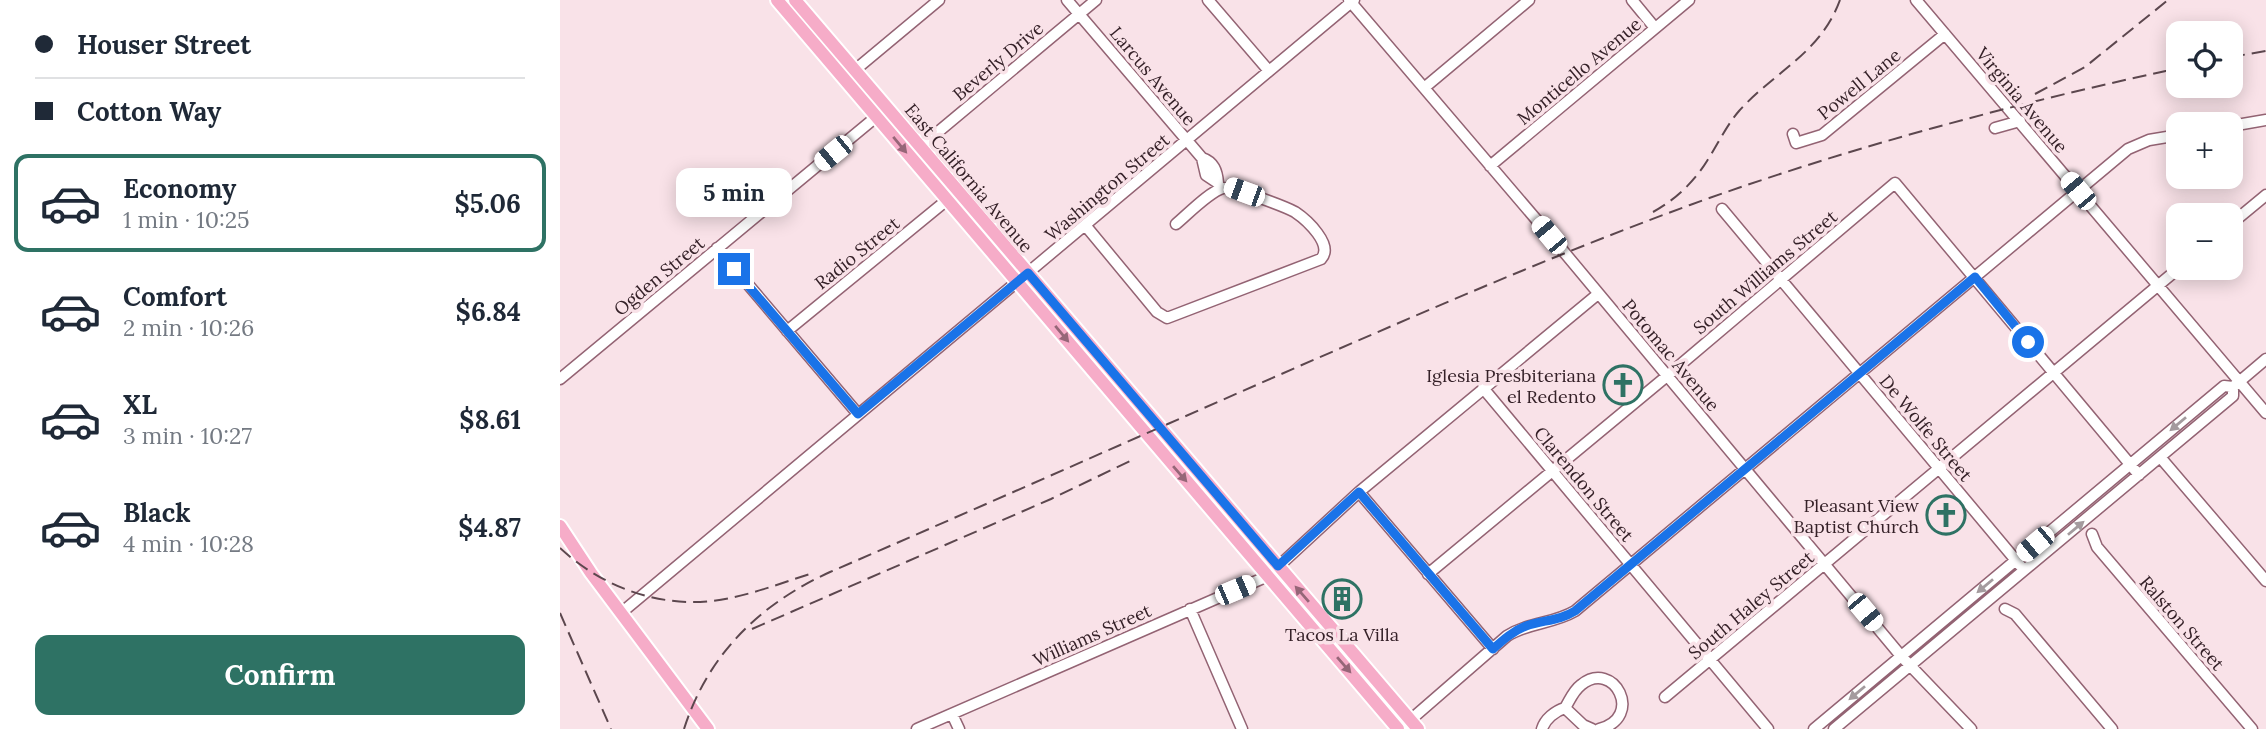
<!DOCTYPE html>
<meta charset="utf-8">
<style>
:root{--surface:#fff;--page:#f6f6f7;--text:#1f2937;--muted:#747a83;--line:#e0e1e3;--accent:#2e7264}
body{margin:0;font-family:Lora,serif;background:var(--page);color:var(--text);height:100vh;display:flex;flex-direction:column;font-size:26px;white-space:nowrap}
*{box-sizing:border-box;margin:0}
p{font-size:23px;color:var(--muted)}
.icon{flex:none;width:38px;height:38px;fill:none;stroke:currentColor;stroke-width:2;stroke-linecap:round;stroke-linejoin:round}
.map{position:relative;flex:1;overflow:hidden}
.side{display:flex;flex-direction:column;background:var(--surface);width:560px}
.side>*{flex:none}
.guide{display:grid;align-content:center;height:154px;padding:0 35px;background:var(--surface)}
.controls{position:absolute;left:1606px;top:21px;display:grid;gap:14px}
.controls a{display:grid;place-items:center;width:77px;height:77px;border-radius:14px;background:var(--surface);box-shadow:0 4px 18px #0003;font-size:35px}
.end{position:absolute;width:32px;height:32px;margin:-16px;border:9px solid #1a73e8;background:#fff;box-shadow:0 0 0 4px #fff}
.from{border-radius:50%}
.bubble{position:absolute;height:49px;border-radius:14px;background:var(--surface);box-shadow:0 4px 18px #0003;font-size:23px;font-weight:700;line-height:49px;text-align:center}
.car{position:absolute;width:21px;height:42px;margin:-21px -10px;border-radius:9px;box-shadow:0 0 5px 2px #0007;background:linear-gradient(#fff 24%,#345 0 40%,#fff 0 76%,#345 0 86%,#fff 0)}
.guide b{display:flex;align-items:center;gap:24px;height:66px;font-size:26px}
.guide b+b{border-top:2px solid var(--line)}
.guide i{width:18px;height:18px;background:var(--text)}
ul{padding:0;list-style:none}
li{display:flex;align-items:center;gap:21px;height:98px;margin:0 14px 10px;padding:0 21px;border:4px solid transparent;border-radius:14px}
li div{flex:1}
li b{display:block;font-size:26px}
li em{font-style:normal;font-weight:700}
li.current{border-color:var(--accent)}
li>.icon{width:63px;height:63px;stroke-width:1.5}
.primary-button{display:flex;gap:14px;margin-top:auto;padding:14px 35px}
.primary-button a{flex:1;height:80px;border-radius:14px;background:var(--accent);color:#fff;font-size:28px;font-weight:700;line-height:80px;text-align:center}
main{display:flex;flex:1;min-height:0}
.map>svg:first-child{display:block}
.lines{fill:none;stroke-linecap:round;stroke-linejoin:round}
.minor-casing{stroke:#936373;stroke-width:13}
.major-casing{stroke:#fff;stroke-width:16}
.minor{stroke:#fff;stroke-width:10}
.major{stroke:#f6acc8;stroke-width:12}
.rail{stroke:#5c474e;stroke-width:2;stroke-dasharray:14 7;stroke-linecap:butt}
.oneway{fill:#966678}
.oneway2{fill:#a49b9e}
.route{stroke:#1a73e8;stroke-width:9}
.labels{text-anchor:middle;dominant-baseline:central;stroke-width:7;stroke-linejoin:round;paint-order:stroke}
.street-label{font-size:18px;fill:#352128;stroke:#f9e2e8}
.poi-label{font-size:18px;fill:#352128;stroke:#f9e2e8;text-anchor:end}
</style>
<main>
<section class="side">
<div class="guide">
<b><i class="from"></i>Houser Street</b>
<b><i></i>Cotton Way</b>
</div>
<ul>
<li class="current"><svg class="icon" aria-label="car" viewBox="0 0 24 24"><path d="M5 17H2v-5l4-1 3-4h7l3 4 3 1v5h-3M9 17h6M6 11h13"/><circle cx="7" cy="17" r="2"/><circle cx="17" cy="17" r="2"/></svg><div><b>Economy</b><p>1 min · 10:25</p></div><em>$5.06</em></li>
<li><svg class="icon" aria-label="car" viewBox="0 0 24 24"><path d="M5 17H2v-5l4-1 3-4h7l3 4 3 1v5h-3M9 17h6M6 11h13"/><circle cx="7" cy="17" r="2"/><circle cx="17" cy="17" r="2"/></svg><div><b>Comfort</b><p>2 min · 10:26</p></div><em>$6.84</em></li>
<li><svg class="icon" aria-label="car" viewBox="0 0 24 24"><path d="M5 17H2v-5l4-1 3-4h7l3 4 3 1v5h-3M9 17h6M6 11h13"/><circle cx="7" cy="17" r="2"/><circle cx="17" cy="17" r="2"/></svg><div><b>XL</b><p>3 min · 10:27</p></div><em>$8.61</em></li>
<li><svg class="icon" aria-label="car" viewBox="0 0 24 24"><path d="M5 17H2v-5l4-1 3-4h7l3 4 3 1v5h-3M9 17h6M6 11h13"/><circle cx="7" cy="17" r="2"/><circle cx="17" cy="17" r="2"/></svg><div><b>Black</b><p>4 min · 10:28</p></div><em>$4.87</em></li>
</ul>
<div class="primary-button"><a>Confirm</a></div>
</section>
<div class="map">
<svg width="1706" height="729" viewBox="0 0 1706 729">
<rect width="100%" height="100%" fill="#f9e2e8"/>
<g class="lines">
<g class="minor-casing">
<path id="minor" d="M507,0L642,158C654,162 657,171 658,183L646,175L642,158
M648,0L709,71
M789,0L1004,252L1341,656L1411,729
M1072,0L1095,28
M1356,0L1706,413
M295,70L379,0
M864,88L969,0
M1671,126L1706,120
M1435,128L1460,121
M1233,134L1236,143L1262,135L1385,34
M360,147L536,0
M930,166L1129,0
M1162,209L1464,570
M1671,224L1706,195
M525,225L597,312L607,318L761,259C774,245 747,220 735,212C726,207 671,186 663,188C649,192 628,214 616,224
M157,248L298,414
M227,331L387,200
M0,379L316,117
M923,388L1208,729
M1600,457L1706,581
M799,492L933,649
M1532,534L1537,547L1692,729
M868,574L1107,376L1335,183L1579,475
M630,609L682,729
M1445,609L1455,614L1552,729
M61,613L794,0
M1105,697L1619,268
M1005,708C1010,700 1013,691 1021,685C1054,658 1085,718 1039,729
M1005,708L1023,725L1032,729
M392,714L399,729
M357,729L708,576L799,492L1038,294
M840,729L947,636C969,622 993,624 1015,611L1568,149L1589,140L1619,135
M982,729C985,719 995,711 1005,708
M1254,729L1664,386L1673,387L1706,359
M1274,729L1673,396V387"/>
</g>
<g class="major-casing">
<path id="major" d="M217,0L838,729
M235,0L858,729
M0,526L31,573L148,729"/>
</g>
<use href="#minor" class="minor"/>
<use href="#major" class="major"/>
<path class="rail" d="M1671,57L1706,51
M1475,94L1525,67L1608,0
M1093,212C1115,200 1134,182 1147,161C1158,144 1166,126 1179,111C1215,71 1260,54 1280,0
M0,548C41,586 96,607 152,601C186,597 218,584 250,574
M0,613L51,729
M192,629L491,499L570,461
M124,729C148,654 200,604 270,572C425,505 580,436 735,368C866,311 996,254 1130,205C1290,147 1453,104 1619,68"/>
</g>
<defs><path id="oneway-solid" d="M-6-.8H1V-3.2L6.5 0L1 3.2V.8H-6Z" transform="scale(1.75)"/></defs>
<g class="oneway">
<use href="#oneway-solid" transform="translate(340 145) rotate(50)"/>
<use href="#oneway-solid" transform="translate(502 334) rotate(50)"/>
<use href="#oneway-solid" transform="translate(620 474) rotate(49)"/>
<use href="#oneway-solid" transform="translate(742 594) rotate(-131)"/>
<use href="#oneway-solid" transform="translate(784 665) rotate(49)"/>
</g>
<g class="oneway2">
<use href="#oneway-solid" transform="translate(1618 424) rotate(140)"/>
<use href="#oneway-solid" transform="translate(1516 528) rotate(-40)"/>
<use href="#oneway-solid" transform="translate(1425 586) rotate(140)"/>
<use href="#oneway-solid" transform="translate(1297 693) rotate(140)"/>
</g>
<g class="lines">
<path class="route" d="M174,269L298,414L468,273L718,566L799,492L933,649C943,640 953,631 966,626C983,620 999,621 1015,611L1415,277L1468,342"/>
</g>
<defs>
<g id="church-ring" transform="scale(2.0125)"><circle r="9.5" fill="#f9e2e8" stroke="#2e7264" stroke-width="1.5"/><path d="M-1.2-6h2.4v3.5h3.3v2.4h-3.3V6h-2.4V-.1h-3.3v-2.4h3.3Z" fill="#2e7264"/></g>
<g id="building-ring" transform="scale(2.0125)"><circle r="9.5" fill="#f9e2e8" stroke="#2e7264" stroke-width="1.5"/><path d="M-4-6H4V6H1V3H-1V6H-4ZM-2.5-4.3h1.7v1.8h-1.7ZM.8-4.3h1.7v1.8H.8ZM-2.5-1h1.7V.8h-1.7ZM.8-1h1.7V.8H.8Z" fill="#2e7264"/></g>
</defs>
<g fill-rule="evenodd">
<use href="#church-ring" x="1063" y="385"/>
<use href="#church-ring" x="1386" y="515"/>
<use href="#building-ring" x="782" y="599"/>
</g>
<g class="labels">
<g class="street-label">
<text transform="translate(438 61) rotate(-40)">Beverly Drive</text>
<text transform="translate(1019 71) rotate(-40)">Monticello Avenue</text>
<text transform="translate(593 76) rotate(50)">Larcus Avenue</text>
<text transform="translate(1299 84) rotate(-39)">Powell Lane</text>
<text transform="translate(1462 100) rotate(50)">Virginia Avenue</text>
<text transform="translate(409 178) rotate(50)">East California Avenue</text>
<text transform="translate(547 187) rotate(-40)">Washington Street</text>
<text transform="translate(297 253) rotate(-39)">Radio Street</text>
<text transform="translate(1205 272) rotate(-40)">South Williams Street</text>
<text transform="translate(99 276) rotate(-40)">Ogden Street</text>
<text transform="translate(1111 355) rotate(50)">Potomac Avenue</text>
<text transform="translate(1366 428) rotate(50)">De Wolfe Street</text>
<text transform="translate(1024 484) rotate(50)">Clarendon Street</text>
<text transform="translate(1191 605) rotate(-40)">South Haley Street</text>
<text transform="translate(1622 623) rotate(49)">Ralston Street</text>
<text transform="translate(532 635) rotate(-24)">Williams Street</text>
</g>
<g class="poi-label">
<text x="1036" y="375">Iglesia Presbiteriana<tspan x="1036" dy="21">el Redento</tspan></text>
<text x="1359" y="505">Pleasant View<tspan x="1359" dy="21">Baptist Church</tspan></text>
<text x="782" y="634" text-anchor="middle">Tacos La Villa</text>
</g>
</g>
</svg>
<div class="controls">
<a><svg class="icon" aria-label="locate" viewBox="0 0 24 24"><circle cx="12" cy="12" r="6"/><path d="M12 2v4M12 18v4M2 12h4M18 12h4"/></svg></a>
<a>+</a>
<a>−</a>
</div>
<i class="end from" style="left:1468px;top:342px"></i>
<i class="end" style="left:174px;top:269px"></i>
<div class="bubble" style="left:116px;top:168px;width:116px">5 min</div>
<i class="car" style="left:273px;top:153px;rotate:231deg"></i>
<i class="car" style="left:1518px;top:191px;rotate:320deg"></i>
<i class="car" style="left:684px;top:192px;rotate:290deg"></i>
<i class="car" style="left:989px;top:235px;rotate:320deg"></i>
<i class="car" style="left:1475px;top:544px;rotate:230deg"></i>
<i class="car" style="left:675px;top:590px;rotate:67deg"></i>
<i class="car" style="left:1305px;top:612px;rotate:140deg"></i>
</div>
</main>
